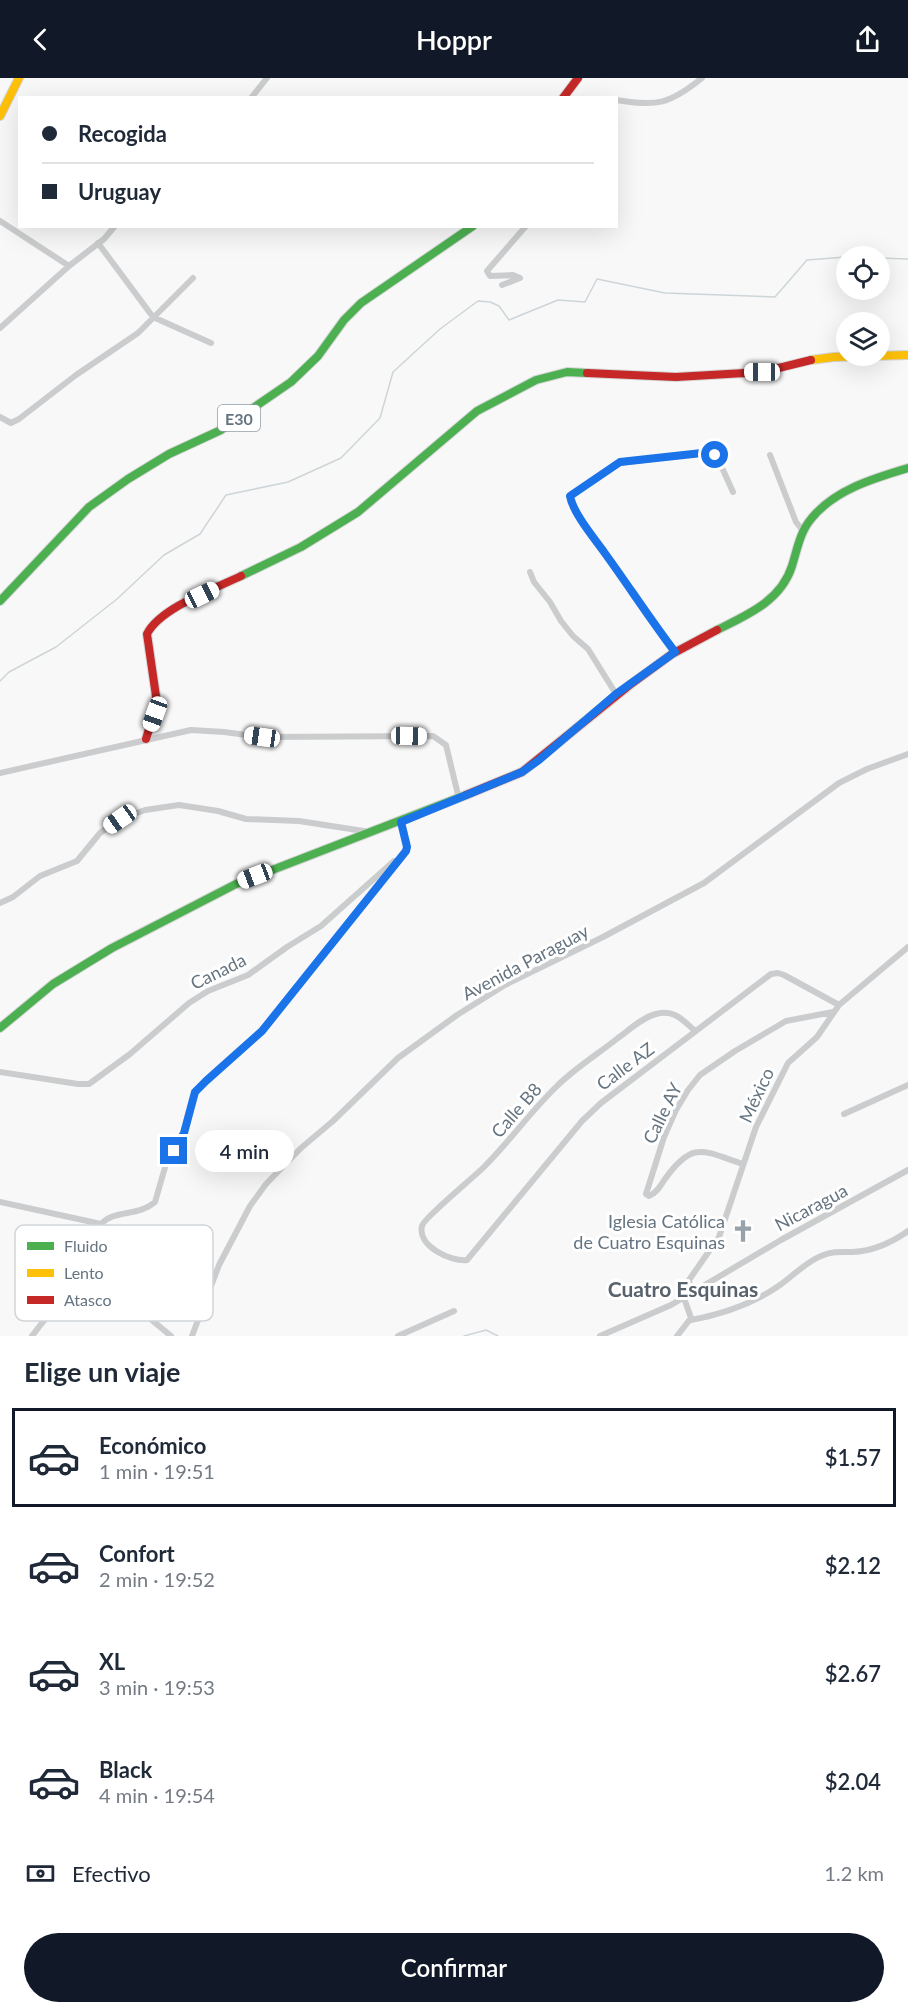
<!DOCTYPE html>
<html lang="es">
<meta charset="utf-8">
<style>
:root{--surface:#fff;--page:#f6f6f7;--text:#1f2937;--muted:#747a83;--line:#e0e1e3;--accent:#111827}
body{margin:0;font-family:Lato,sans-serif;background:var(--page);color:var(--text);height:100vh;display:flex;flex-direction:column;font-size:22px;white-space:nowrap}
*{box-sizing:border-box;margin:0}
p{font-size:20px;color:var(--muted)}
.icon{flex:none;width:33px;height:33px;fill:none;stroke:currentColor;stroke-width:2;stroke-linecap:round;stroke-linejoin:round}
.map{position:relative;height:1258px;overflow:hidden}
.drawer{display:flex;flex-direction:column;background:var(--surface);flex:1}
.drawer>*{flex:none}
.hud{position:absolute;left:18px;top:18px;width:600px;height:132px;border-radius:0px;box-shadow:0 6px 24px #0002;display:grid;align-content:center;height:132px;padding:0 24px;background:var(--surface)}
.fabs{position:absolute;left:836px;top:168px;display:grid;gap:12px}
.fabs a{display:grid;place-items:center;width:54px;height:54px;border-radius:50%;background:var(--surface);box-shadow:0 6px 24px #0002;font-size:30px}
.end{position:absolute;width:27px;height:27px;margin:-14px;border:8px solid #1a73e8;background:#fff;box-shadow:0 0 0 3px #fff}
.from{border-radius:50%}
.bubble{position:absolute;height:42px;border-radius:21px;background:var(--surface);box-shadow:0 6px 24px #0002;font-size:20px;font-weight:600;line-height:42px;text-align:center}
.car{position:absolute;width:18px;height:36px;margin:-18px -9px;border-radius:8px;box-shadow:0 0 4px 2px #0007;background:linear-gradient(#fff 24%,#345 0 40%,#fff 0 76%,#345 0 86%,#fff 0)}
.hud b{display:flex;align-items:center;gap:21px;height:57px;font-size:22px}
.hud b+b{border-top:2px solid var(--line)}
.hud i{width:15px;height:15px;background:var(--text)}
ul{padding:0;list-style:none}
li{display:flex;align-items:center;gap:18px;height:99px;margin:0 12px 9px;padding:0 12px;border:3px solid transparent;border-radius:0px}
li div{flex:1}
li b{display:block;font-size:22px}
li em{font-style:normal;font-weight:600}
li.selected{border-color:var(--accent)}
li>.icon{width:54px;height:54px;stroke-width:1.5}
h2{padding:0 24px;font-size:27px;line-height:72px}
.pay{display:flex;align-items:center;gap:15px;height:66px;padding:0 24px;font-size:22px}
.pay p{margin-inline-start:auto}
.cta{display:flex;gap:12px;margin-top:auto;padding:12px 24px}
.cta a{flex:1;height:69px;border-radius:36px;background:var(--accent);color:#fff;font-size:24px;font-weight:600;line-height:69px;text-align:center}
header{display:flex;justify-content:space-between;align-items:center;height:78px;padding:0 24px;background:var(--accent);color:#fff;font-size:27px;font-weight:600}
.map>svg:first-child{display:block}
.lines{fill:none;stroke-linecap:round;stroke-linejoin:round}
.stream{stroke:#ced5d8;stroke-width:1.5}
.fast-casing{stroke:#d5d6d7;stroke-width:10}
.slow-casing{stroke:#d5d6d7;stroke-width:10}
.jam-casing{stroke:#d5d6d7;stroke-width:10}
.street{stroke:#cbcccd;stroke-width:6}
.fast{stroke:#4caf50;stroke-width:8}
.slow{stroke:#ffc107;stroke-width:8}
.jam{stroke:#c62828;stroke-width:8}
.route{stroke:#1a73e8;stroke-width:8}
.labels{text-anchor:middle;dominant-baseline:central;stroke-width:6;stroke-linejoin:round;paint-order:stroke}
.shield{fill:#fff;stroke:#939ea6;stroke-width:1.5}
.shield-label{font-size:16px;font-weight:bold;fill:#657480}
.street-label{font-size:18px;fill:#657480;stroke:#fff}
.poi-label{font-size:18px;fill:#657480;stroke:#fff;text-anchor:end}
.quarter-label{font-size:21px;font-weight:bold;fill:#57626c;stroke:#fff}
.key{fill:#fff;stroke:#d1d5d9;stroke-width:1.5}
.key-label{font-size:16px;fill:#657480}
</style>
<header><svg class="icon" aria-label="back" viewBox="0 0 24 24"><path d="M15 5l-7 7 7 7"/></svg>Hoppr<svg class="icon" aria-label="share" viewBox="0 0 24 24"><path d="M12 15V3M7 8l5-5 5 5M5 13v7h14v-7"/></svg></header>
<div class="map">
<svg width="908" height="1258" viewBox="0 0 908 1258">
<rect width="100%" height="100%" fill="#f8f8f8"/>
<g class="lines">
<path class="stream" d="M879,180L908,181
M0,603L9,594L56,569L117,521L164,477L200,456L226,417L288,404L341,380L380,340L393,294L440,251L478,223L490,224L499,228L509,242L558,222L585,224L597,201L665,215L775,219L807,182L846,179
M464,1258L486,1252L498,1258"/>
<g class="fast-casing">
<path id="fast" d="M241,498L301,469L358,434L477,333L536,302L567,294L587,295
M0,523L89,429L128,401L169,376L221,352L291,304L318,278L344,242L361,225L473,148
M717,552C747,537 781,523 792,488C797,472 800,454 811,441C834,412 874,400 908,390
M0,950L53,906L112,870L236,806L466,717"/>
</g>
<g class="slow-casing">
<path id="slow" d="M0,38L19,0
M811,282L834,279L908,277"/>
</g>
<g class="jam-casing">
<path id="jam" d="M563,20L578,0
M587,295L676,299L762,294L811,282
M146,661L157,625L147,556C160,530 214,511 241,498
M466,717L522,694L631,606L672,576L717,552"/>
</g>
<path class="street" d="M251,20L267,0
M616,22C657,29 670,26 702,0
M0,143L69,188L104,161L115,148
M98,165L153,239L211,265
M502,207L520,200L513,197L490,198L487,193L526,148
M0,250L69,188
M0,339L11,345L19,341L76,297L138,255L193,200
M770,377L796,444L803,453
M530,494L534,504L550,524L561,543L573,558L588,571L616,616
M675,574C650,541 628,507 604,474C594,459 573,435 570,418L620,385L711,374L719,383L733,414
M0,695L191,652L224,654L262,659L433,658L446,667L459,721
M0,825L13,819L40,798L77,783L100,755L120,741L145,732L179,727L218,733L246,741L299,743L370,754
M695,953C683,942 674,931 656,936C643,939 629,952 618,960C598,976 575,990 557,1008C531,1033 510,1063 484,1089C475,1098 423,1141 422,1148C417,1168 451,1184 467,1182L582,1043L601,1025L771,896L778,895L784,897L839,927
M0,994L78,1006H89L130,976L189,925L208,913L248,897L287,869L321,848L394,783
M844,1036L908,1007
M743,1086C703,1073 693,1062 665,1101C660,1108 657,1115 649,1118L646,1116L664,1059L676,1032L688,1012L700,997L735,973L786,943L833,934
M0,1124L101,1146
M101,1146C115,1131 138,1139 155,1124L166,1086L184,1055L195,1014L206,1003L262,953L403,777L407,769L401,743
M84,1212L94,1218L135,1228L171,1258
M691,1214L689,1202L719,1159L756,1049L788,985L817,959L839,927L908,869
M691,1242C723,1236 753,1226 780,1207C794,1197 806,1184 821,1178C832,1173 842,1174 853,1174C874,1173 891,1165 908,1153
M32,1258C37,1252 41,1245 47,1240C72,1216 93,1214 104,1176C108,1164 109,1156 101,1146
M192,1258L219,1187L250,1128L266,1106L301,1070L333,1043L398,980L457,937L505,907L603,859L704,805L839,705L867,691L908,676
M398,1258L454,1233
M600,1258L671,1227L781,1162L908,1092
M677,1258L691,1240L684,1220"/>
<use href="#fast" class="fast"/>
<use href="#slow" class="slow"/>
<use href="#jam" class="jam"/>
</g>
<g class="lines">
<path class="route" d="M174,1073L184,1055L195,1014L206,1003L262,953L406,773L407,769L401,744L522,694L539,682L616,616L675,574C650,541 628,507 604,474C594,460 573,435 570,418L620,384L711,374L715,377"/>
</g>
<defs>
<g id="church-bare" transform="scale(1.8)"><path d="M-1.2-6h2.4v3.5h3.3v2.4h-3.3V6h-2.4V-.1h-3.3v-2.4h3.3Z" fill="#98a2aa" stroke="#fff" stroke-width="2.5" paint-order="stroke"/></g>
</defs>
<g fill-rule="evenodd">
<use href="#church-bare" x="743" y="1153"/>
</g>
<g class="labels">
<rect class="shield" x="218" y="327" width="42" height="26" rx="4.5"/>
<g class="shield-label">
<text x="239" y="340">E30</text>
</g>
<g class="street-label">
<text transform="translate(525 884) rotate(-28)">Avenida Paraguay</text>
<text transform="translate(218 893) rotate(-26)">Canada</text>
<text transform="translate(625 988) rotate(-37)">Calle AZ</text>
<text transform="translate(756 1017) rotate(-65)">México</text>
<text transform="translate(516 1032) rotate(-49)">Calle B8</text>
<text transform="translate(662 1035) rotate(-64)">Calle AY</text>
<text transform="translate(811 1129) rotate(-28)">Nicaragua</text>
</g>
<g class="poi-label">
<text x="725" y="1143">Iglesia Católica<tspan x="725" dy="21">de Cuatro Esquinas</tspan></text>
</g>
<g class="quarter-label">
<text x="683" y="1210">Cuatro Esquinas</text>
</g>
</g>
<rect x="15" y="1147" width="198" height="96" rx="9" class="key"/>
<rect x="27" y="1164" width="27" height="8" fill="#4caf50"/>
<rect x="27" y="1191" width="27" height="8" fill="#ffc107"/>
<rect x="27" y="1218" width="27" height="8" fill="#c62828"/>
<g class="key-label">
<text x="64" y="1174">Fluido</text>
<text x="64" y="1201">Lento</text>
<text x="64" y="1228">Atasco</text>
</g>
</svg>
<div class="fabs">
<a><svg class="icon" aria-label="locate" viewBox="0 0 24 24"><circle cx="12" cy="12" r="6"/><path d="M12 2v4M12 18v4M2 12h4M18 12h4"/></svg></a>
<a><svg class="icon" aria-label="layers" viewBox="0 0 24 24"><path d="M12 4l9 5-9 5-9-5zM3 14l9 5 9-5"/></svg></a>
</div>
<i class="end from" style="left:715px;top:377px"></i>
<i class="end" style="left:174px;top:1073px"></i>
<div class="bubble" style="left:195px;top:1052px;width:99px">4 min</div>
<i class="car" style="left:762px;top:294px;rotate:270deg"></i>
<i class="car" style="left:202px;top:517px;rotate:64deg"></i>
<i class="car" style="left:155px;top:636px;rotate:200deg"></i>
<i class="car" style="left:409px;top:658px;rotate:91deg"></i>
<i class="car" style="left:262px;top:659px;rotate:278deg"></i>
<i class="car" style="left:120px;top:741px;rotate:235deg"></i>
<i class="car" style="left:255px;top:798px;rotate:249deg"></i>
<div class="hud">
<b><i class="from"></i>Recogida</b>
<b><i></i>Uruguay</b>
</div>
</div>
<section class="drawer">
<h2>Elige un viaje</h2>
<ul>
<li class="selected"><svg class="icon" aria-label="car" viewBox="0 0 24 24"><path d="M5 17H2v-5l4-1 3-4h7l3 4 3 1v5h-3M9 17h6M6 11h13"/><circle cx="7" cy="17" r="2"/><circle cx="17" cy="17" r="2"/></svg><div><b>Económico</b><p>1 min · 19:51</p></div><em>$1.57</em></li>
<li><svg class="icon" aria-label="car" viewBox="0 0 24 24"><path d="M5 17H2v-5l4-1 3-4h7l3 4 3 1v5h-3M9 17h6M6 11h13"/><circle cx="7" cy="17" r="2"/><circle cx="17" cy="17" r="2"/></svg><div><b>Confort</b><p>2 min · 19:52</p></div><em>$2.12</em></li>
<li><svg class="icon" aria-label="car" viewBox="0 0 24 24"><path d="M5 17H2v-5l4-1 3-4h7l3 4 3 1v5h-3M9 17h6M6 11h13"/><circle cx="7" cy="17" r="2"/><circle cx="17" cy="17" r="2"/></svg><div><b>XL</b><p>3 min · 19:53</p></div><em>$2.67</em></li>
<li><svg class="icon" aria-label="car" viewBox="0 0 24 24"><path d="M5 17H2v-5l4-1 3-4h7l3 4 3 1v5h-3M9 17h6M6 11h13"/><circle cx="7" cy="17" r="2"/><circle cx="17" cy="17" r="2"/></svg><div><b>Black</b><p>4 min · 19:54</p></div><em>$2.04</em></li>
</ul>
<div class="pay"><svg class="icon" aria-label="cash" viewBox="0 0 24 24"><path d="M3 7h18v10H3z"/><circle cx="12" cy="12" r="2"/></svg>Efectivo<p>1.2 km</p></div>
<div class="cta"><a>Confirmar</a></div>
</section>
